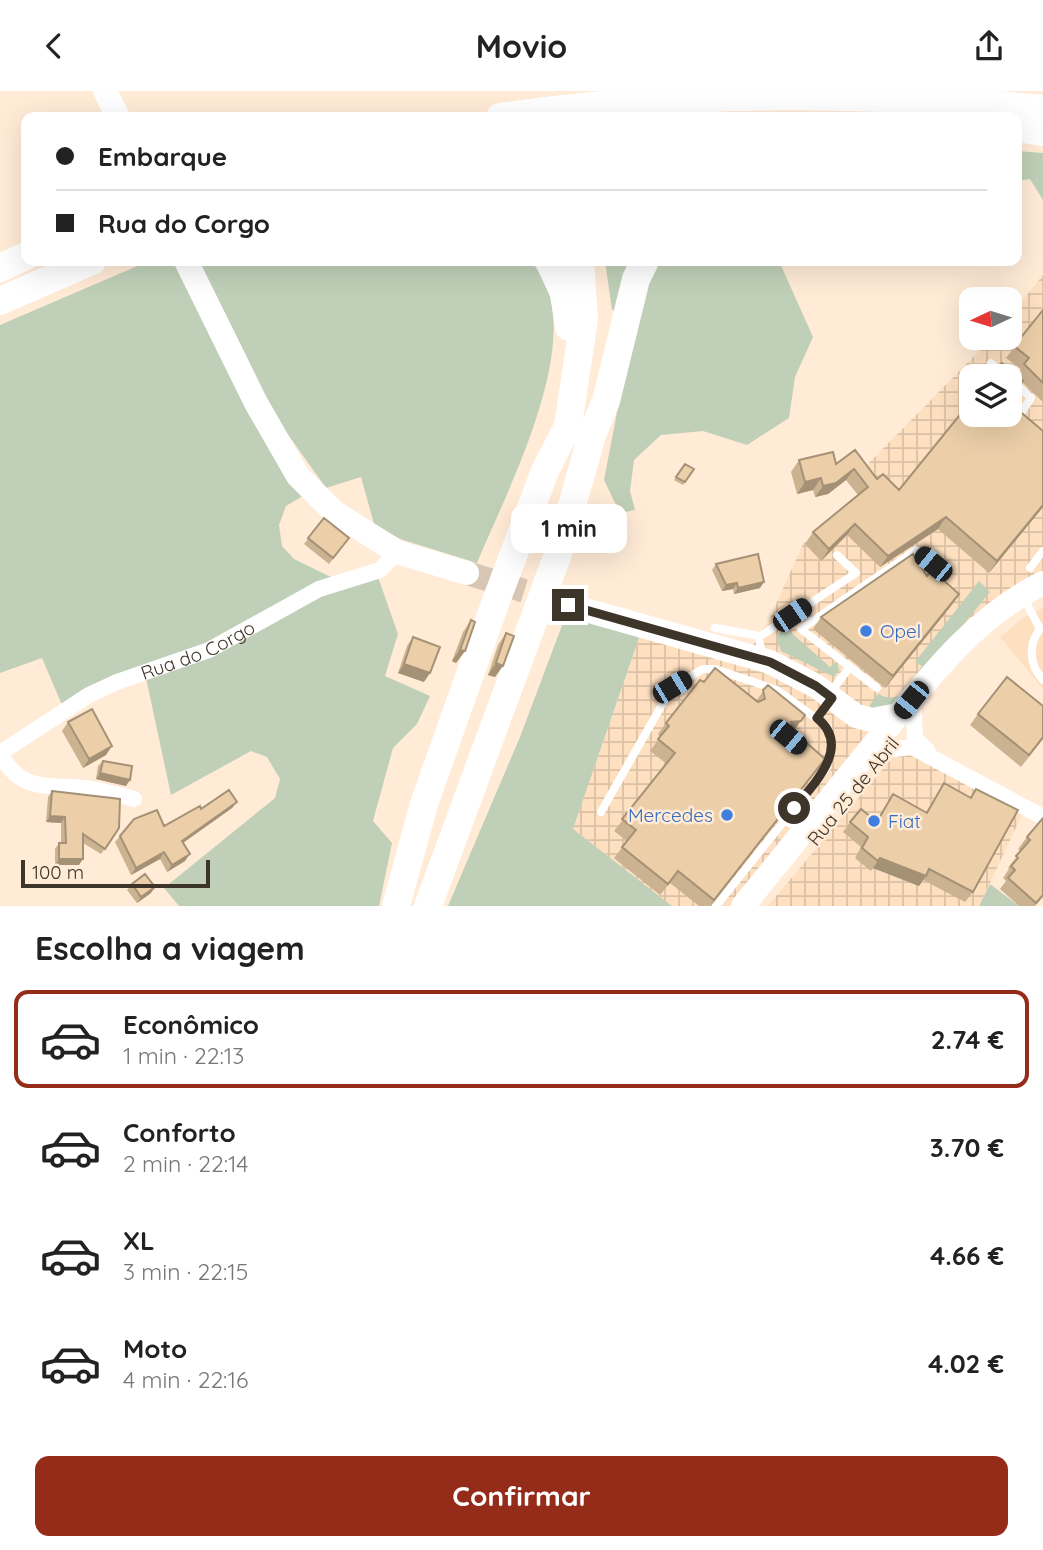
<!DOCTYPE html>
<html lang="pt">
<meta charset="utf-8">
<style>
:root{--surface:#fff;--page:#f6f6f6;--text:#222;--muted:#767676;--line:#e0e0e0;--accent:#952c1a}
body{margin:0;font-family:Quicksand,sans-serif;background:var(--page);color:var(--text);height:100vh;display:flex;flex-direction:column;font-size:26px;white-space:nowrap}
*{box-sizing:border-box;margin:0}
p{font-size:23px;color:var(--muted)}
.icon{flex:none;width:38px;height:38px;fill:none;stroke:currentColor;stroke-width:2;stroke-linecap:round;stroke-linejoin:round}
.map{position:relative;height:815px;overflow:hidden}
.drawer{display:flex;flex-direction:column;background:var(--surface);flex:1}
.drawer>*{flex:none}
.guide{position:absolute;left:21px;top:21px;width:1001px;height:154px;border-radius:14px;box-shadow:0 7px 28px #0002;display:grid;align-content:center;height:154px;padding:0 35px;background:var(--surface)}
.needle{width:46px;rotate:266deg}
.fabs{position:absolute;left:959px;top:196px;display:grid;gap:14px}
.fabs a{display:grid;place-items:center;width:63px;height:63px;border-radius:14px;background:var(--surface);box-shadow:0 7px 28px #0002;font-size:35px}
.scale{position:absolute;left:21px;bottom:18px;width:189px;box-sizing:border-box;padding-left:7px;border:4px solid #3d342a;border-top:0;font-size:19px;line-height:24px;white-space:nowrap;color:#3d342a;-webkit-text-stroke:5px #ffebd6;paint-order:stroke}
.end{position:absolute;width:32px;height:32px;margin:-16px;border:9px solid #3d342a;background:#fff;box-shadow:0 0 0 4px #fff}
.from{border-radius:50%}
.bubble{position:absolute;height:49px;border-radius:14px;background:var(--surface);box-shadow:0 7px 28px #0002;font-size:23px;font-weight:700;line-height:49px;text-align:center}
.car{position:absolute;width:21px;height:42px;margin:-21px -10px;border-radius:9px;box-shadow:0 0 5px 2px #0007;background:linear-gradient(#222 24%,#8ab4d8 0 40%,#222 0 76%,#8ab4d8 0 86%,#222 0)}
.guide b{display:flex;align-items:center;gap:24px;height:66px;font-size:26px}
.guide b+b{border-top:2px solid var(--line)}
.guide i{width:18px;height:18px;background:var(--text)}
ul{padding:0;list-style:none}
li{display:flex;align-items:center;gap:21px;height:98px;margin:0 14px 10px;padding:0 21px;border:4px solid transparent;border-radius:14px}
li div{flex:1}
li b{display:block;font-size:26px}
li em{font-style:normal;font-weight:700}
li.on{border-color:var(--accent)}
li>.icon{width:63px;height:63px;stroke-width:1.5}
h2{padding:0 35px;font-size:32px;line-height:84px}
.action{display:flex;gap:14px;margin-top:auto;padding:14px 35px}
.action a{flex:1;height:80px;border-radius:14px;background:var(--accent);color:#fff;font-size:28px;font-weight:700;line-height:80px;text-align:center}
header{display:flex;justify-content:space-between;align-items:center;height:91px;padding:0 35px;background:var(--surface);font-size:32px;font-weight:700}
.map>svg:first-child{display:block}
.built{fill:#fee0c0}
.industrial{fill:url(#industrial-grid);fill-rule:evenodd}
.green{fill:#c0d0b8}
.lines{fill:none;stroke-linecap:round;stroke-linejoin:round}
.primary-tunnel{stroke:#d8c6b4;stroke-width:24;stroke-dasharray:24 12;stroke-linecap:butt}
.lane{stroke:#fff;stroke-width:8}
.street{stroke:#fff;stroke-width:16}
.primary{stroke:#fff;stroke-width:24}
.highway{stroke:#fff;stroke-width:28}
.wall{fill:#cbb291}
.shaded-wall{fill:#a59176}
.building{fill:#eccfa9;stroke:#a59176;stroke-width:2}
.route{stroke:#3d342a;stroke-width:9}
.shop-dot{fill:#3f7fe0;stroke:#ffebd6;stroke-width:2.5}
.labels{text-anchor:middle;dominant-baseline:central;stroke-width:5;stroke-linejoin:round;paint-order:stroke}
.shop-label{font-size:19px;fill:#366cbe;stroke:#ffebd6;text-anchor:start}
.street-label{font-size:19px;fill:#3d342a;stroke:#ffebd6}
</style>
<header><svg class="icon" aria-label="back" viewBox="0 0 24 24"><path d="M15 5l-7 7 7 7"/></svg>Movio<svg class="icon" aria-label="share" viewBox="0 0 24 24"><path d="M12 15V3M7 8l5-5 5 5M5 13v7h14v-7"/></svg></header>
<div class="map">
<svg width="1043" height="815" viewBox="0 0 1043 815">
<defs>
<pattern id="industrial-grid" width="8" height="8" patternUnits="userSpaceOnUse" patternTransform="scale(1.75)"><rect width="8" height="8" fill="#fee0c0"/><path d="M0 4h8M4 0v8" fill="none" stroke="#dbc1a5"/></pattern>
</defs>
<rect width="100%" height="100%" fill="#ffebd6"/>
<path class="built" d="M1043,517V598L1000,546L1023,527Z"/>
<path class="industrial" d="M1043,184V485L1034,487L741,815H672L573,738L640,544L743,570L768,531L803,453L874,395L861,380L992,247H1010V225ZM971,285H1010V324H971Z
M907,649L1027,713L979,815H768Z"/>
<path class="green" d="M1017,60L1043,62V109L1030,88L1017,90Z
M149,170H175L306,403L286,415L279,434L282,455L294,468L331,486L235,541L62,614L42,567L0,582V234Z
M199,170H530C596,234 506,401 477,472L400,448L374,433L361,386L326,397L277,328Z
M605,170H633L616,219H612Z
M659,170H779L813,246L795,286L789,327L747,354L703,340L661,344L634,369L630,400L635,419L620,422L604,389L623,290L650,186Z
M378,486L398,543L385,585L430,605L417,633L393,657L373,730L392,752L379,815H179L164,797L275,707L280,688L267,666L251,660L171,704L146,587L334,495Z
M979,490L990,501L912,597L899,612L874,618L869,615L878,603C903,615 908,594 922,575L915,571Z
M567,521L640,544L573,738L672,815H448L520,646Z
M786,537L830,576L837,570L839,579L834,586L781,560L776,545Z
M990,793L1019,815H979Z"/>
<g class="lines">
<path class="primary-tunnel" d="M467,482L560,511"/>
<path class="lane" d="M991,272L1004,283
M1010,288L1031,307L1017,328
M1030,477L1043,460
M1027,513L1040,538C1028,553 1029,574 1043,589
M715,537L755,544L759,546L762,564
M759,546L856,482L837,464
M877,597L801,538L916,459L933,473
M830,602L849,577
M601,721L672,596L703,578H715L777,599L828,636L832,655L826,678L716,815"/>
<g class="street">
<path d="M914,623L915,648L927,659"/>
<path d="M885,659L912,656L1043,726"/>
<path id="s1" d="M0,662L89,604L117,591L209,559L319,498L380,479L397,461"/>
<path d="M0,662C19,701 48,694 85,697C101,699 118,704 134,708"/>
</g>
<path class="primary" d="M105,0L118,26
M186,170L256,312L298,385L334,421L397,461L467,482
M568,514L770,571L816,595L856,625L872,629L898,624
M743,815C786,762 828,710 871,657C922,596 970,528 1043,492"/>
<path class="highway" d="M500,26C679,0 863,0 1043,18
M1017,37L1043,41
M549,170L564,202L569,236
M0,177L26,165
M0,210L92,170
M396,815L424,713L496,510L545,380L568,335L584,228L580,170
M428,815L558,463L593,341L606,310L636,188L645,170"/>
</g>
<path class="wall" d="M1043,219V311L1022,291L1010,308V285L1016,284L1021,278L1006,267Z
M855,359L877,388L899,399L1043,416L989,482L938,438L880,476L847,444L821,470L805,453L813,441L858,404L846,389L828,403L815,406L813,399L797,403L791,381L799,369L836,373Z
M685,373L694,378L683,394L674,389Z
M324,427L349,447L329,473L304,453Z
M716,473L760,497L734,503L733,498L722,500L712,479Z
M927,485L959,503L885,597L813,538L821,526Z
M471,529L465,560L456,572L452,570L463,541Z
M506,542L495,586L488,584L498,554Z
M413,546L424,591L398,582L407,555Z
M768,594L793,640L825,668L711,815H699L670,792L660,804L614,767L627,750L614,740L667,673L650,660L660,646L658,643L666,632L756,610Z
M978,623L1043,648L1021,676L970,634Z
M68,631L106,664L83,677L62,640Z
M103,670L126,695L96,688L98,675Z
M944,692L970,707L976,698L973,801L965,811L923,789L919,795L873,777L871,780L855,767L861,756L843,741L850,731L876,730L893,703L926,721Z
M52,700L119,737L101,763L83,752L79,774H55V758L59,752H61V732L46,731L48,706Z
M237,711L232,717L183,752L185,770L167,781L160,768L131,784L115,751L120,745L164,735L201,718Z
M1043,727V806L1035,815H1019L1000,798L1006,790L1003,787L1009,778L1008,777L1021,760L1018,758L1027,746Z
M132,793L151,802L137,812L127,799Z"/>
<path class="shaded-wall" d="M854,378L846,389L828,403L815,406L823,395Z
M821,387L813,399L797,403L805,391Z
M1043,414V416L989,482L997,470Z
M946,426L938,438L880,476L888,465Z
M855,433L847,444L821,470L829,458Z
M764,491L760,497L734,503L738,497Z
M737,492L733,498L722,500L726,494Z
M959,503L951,515L885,597L893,585Z
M460,559L465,560L456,572L452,570Z
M496,572L503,575L495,586L488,584Z
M404,573L430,582L424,591L398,582Z
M805,624L793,641L791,631Z
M112,655L106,664L83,677L89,668Z
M825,668L817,679L710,815L714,809Z
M100,682L130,689L126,695L96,688Z
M237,711L232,717L177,756L182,750Z
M50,725L65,726L61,732L46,731Z
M164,761L160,768L131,784L136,777Z
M190,763L185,770L167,781L172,774Z
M880,767L926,785L919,795L873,777Z
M59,768H83L79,774H55Z
M155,796L151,802L137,812L141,806Z"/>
<path class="building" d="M1043,219V292L1024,273L1029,267L1014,255Z
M1002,272L1023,290L1010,307V285H991Z
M971,310V324H1010V312L1043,340V414L997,470L946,426L888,465L855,433L829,458L813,441L868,396L854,378L836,392L823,395L821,387L805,391L799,369L833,361L836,373L855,359L877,388L883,383L899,399Z
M685,373L694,378L685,391L676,386Z
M324,427L349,447L333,467L308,447Z
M758,463L764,491L738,497L737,492L726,494L716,473Z
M913,463L927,485L932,479L959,503L893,585L821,526Z
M471,529L475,531L465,560L460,559Z
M506,542L514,545L503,575L496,572Z
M413,546L440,556L430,582L404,573Z
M715,577L758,611L765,608L763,599L768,594L805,624L801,630L791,631L793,640L825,668L714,809L678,780L668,793L622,756L636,739L622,728L675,662L658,648L669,635L666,632L700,589L704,591Z
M1007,586L1043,615V646L1029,664L978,623Z
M92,618L112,655L89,668L68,631Z
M103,670L132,675L130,689L100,682Z
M944,692L971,707L976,698L1018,719L973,801L929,778L926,785L880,767L878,770L862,757L868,746L850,731L861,718L877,731L893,703L927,722Z
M229,699L237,711L182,750L190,763L172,774L164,761L136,777L120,745L134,728L157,719L164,735L200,715L201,718Z
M52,700L120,708L119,737L105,758L83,743V768H59V752H66L65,726L50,725Z
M1043,727V804L1036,812L1008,787L1015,779L1011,775L1018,767L1016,765L1030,749L1027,746Z
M145,783L155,796L141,806L132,793Z"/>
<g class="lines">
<path class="route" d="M568,514L770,571L816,595L832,607L817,627C852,655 815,692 794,717"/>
</g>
<g class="shop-dot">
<circle cx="866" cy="540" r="7"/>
<circle cx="727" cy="724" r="7"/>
<circle cx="874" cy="730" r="7"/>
</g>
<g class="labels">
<g class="shop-label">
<text x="880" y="540">Opel</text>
<text x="713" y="724" text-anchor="end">Mercedes</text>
<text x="888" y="730">Fiat</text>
</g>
<g class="street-label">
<text stroke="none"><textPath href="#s1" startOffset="224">Rua do Corgo</textPath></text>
<text transform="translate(853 700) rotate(-51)">Rua 25 de Abril</text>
</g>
</g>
</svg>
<div class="fabs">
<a><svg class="needle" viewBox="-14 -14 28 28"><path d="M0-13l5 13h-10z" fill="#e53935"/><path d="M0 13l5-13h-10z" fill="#767676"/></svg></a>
<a><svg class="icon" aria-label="layers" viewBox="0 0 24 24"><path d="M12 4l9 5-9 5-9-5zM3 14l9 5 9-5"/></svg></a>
</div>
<div class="scale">100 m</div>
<i class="end from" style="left:794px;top:717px"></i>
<i class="end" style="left:568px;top:514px"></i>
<div class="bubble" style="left:511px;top:413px;width:116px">1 min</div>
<i class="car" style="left:933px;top:473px;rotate:309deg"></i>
<i class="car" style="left:792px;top:524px;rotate:56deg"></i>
<i class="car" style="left:672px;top:596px;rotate:59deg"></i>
<i class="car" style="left:911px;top:609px;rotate:219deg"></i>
<i class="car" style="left:788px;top:646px;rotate:130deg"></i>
<div class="guide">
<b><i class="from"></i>Embarque</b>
<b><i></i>Rua do Corgo</b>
</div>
</div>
<section class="drawer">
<h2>Escolha a viagem</h2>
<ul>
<li class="on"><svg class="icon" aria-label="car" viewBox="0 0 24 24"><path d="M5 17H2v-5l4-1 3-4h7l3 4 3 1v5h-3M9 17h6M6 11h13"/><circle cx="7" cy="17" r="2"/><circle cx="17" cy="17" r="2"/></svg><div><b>Econômico</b><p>1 min · 22:13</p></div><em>2.74 €</em></li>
<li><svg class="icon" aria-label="car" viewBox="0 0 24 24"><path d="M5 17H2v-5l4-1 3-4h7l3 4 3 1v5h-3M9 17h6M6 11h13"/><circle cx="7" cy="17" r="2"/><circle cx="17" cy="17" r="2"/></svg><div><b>Conforto</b><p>2 min · 22:14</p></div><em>3.70 €</em></li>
<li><svg class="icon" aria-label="car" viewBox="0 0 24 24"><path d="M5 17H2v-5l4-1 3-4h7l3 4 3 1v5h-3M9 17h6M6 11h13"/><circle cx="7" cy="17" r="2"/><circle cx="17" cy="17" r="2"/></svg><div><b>XL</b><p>3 min · 22:15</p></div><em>4.66 €</em></li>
<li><svg class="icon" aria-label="car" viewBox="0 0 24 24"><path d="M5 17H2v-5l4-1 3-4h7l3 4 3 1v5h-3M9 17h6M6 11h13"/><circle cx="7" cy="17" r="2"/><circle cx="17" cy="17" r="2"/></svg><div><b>Moto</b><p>4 min · 22:16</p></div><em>4.02 €</em></li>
</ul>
<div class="action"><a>Confirmar</a></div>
</section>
